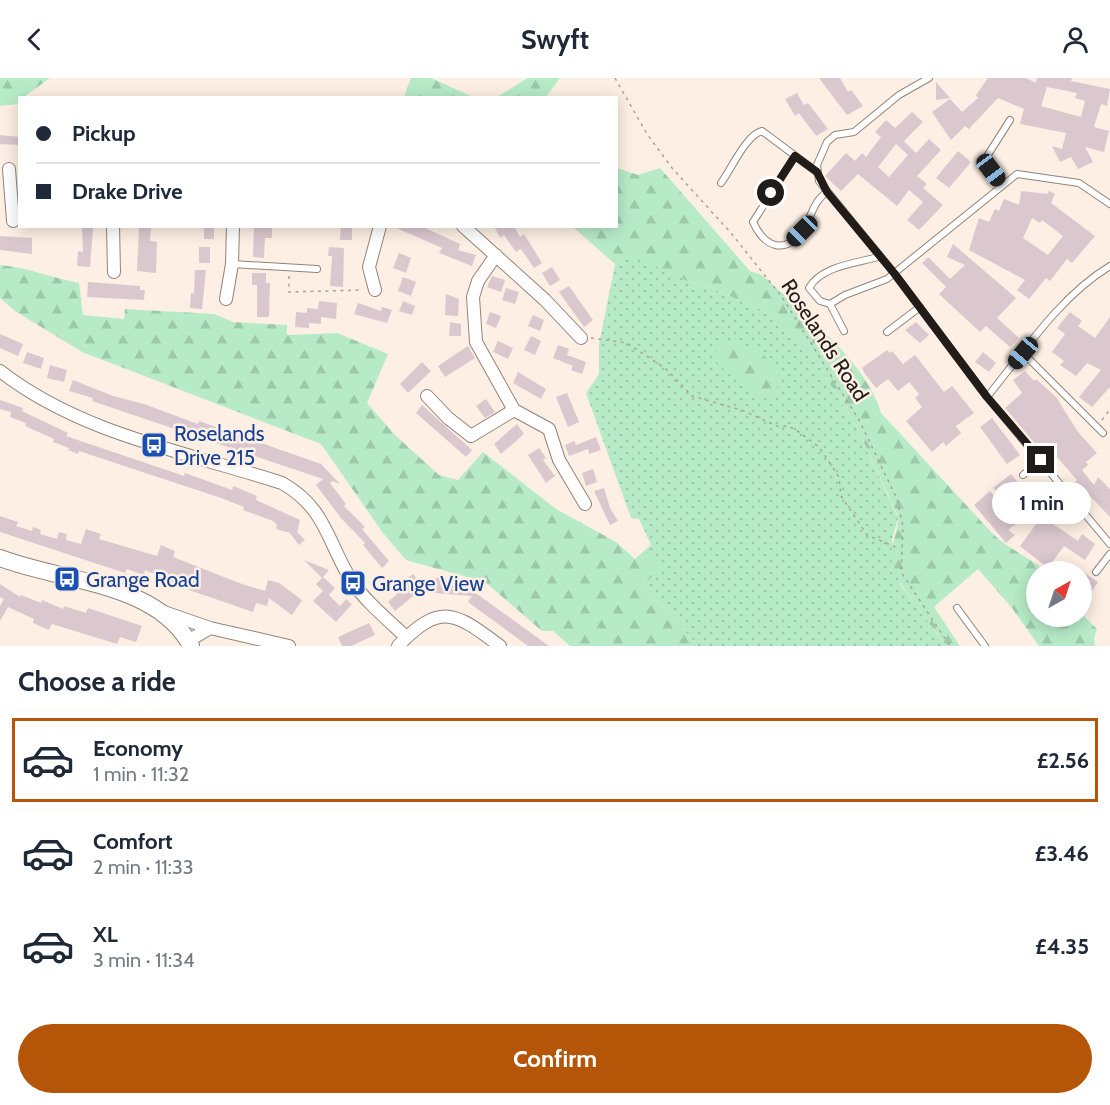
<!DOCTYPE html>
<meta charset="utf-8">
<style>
:root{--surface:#fff;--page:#f2f2f3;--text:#1f2937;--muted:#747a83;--line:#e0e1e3;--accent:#b45507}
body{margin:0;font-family:Cabin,sans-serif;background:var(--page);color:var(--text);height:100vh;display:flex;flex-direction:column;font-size:22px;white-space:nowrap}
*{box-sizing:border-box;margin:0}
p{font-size:20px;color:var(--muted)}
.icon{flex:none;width:33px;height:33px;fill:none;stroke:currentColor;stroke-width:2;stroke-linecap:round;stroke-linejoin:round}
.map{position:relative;height:568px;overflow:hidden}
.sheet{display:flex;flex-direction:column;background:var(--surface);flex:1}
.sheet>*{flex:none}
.top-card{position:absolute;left:18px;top:18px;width:600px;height:132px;border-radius:0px;box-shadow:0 3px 15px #0003;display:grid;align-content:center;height:132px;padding:0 18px;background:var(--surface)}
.needle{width:39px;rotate:39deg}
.buttons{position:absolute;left:1026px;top:483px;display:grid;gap:12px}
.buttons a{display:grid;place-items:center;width:66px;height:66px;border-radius:50%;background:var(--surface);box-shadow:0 3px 15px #0003;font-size:30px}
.end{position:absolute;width:27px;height:27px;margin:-14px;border:8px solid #211c18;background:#fff;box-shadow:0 0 0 3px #fff}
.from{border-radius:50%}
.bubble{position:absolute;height:42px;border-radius:21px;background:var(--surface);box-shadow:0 3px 15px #0003;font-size:20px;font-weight:700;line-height:42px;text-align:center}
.car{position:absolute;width:18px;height:36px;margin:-18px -9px;border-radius:8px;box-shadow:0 0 4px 2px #0007;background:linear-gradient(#222 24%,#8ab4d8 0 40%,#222 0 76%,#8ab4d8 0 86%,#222 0)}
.top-card b{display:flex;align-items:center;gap:21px;height:57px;font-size:22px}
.top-card b+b{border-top:2px solid var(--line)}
.top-card i{width:15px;height:15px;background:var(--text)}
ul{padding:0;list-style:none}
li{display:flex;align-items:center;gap:18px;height:84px;margin:0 12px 9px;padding:0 6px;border:3px solid transparent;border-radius:0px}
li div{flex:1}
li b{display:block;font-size:22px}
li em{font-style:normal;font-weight:700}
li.active{border-color:var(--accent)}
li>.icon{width:54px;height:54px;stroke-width:1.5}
h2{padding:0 18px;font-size:27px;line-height:72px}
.cta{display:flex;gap:12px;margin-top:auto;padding:12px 18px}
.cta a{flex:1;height:69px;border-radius:36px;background:var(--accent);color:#fff;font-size:24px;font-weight:700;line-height:69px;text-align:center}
header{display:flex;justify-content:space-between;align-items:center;height:78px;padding:0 18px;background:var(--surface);font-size:27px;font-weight:700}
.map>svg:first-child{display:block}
.grass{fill:url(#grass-dots)}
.forest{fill:url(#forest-firs)}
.building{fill:#dbc8cf;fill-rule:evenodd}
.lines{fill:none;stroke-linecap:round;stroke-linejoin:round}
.lane-casing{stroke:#918479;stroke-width:8}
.street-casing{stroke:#918479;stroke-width:14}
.secondary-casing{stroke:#918479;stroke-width:18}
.path{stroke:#aba198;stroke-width:1.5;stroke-dasharray:3 4.5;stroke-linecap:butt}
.lane{stroke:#fff;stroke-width:6}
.street{stroke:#fff;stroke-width:12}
.secondary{stroke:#fff;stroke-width:16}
.route{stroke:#211c18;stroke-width:8}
.labels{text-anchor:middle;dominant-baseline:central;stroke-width:5;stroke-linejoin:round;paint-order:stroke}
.street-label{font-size:21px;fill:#211c18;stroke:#fdefe3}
.transit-label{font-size:21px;fill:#164399;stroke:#fdefe3;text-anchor:start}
</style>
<header><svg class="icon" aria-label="back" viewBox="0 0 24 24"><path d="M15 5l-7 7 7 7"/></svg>Swyft<svg class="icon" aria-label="person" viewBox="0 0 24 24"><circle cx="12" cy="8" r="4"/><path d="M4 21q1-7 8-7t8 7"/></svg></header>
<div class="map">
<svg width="1110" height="568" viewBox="0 0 1110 568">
<defs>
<pattern id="grass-dots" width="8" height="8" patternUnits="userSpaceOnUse" patternTransform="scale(1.5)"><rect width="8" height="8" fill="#b7ebc8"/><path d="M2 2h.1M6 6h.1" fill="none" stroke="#9dc9ab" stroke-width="1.8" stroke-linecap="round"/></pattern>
<pattern id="forest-firs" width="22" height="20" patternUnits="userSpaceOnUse" patternTransform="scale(1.5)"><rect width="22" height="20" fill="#b7ebc8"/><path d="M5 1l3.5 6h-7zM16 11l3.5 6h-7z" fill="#9dc9ab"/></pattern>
</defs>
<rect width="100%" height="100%" fill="#fdefe3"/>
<path class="grass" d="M634,177L696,207L711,210L762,232L821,291L858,352L898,440L892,462L900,506L946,568H698L663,528L642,509L653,482L645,472L651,467L639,441L631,440L586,315L599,296V266L615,186Z"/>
<path class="forest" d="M0,0H50L24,19L20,20L18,26L0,28Z
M411,0H431L473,19H404Z
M528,0H560L546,19H497Z
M617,90L638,97L660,90L750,193L762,197C801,233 867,284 881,335L992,455C1008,471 1029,479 1046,493L1036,494V538H1082V524L1086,529L1082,536L1097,551L1094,560L1095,568H1039L1012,530L978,491L934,529L960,568H946C933,548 896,506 892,486C888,469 901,450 897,436L858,352L821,291L762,232L711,210L696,207L634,178L615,186L573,149L616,148Z
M0,187C27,189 52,200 79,205L83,237L124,241L125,231L214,236L233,244L287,247V257L337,255L388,276L367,325L395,357L439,397L458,402L483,374L556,431L616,464L635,481L645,472L660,490L642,509L663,528L698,568H570L553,553H542L485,504L406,482L383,455L321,366L82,274L15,233L0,220Z
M727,264C754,267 793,287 773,318L762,321L754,318L715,283L714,278L720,267Z"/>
<path class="building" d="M819,0H840L848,14L851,12L863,28L847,37Z
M988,0H1026L1036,5L1037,0H1072L1071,3L1110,11L1107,28L1101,26L1094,49L1109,53L1104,74L1085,69L1093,84L1078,91L1071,79L1060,84L1052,68L1062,71L1066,55L1020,46L1024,31L998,20L969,51L965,48L951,62L932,34L950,21L962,34L978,20L976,17ZM1047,9L1077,15L1075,20L1085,23L1081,39L1041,28Z
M936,4L950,20L936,22Z
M797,15L804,27L808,25L828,51L816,58L799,35L795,38L785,21Z
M912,34L923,44L904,63L916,75L929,61L941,72L917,98L927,106L923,110L943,127L919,152L907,142L923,124L909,112L897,128L858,96L841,113L825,98L846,75L855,83L862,75L866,79L881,59L875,54L886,42L895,50ZM896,66L908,77L889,99L878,89Z
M0,57L20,59V67L0,66Z
M958,73L971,84L949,110L936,100Z
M1021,113L1047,116L1049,113L1055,116L1051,125L1095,158L1072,185L1067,181L1050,203L1046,200L1029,221L1017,212L1025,202L969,172L979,140L989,144L995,131L999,133L1004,121L1019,127ZM1032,140L1040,145L1042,142L1063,158L1048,177L1023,160Z
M139,148H151L150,163L157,164L156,195L137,193Z
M204,148H214V161H204Z
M254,148H272V160H265L264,180L253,179Z
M341,148H352V162H340Z
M392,148H421L460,166L458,172L476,177L472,188L439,175L442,170Z
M494,148H514L520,159L524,156L542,185L534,190L521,171L516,174L504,157L500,160Z
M82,150H93L90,189L77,188L78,173L83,174Z
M0,158L32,160V176L0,172Z
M953,166L1016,220L997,240L1019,260L1010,269L986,248L980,254L939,216L946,209L922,185L928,179L950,201L965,187L947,179Z
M199,169H210V185H199Z
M329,169L344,170L343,209L330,208L332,178H328Z
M399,175L411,180L406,195L393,190Z
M552,189L560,202L550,208L542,195Z
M195,192H206L202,231L190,230L191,215L194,216Z
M252,195H266V205H270L269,239H257V207H252Z
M492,198L505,202L501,214L487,209Z
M403,199L416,204L411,218L398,213Z
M88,204L140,208V212H145L144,222L87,219Z
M569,208L593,242L584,249L559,214Z
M506,210L519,214L515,226L502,222Z
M446,216L459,221L458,238L445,237Z
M319,223L337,225L336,241L321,239V246L309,245V250L295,249L296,234L307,235V230L318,231Z
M403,223L415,228L412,237L399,233Z
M358,225L381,233L382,229L392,232L387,245L354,236Z
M490,234L501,238L496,250L486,246Z
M1070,234L1082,243L1078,248L1095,260L1110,239V309L1092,329L1079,319L1101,292L1087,285L1076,298L1060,287L1064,283L1052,274L1065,256L1057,250Z
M533,237L544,242L540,253L528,248Z
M450,244L461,246V258H449Z
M916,244L929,257L920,265L905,252Z
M0,256L23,266L18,278L0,270Z
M531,258L541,263L535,277L524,272Z
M498,263L513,270L508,281L493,274Z
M558,267L569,271L567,277L586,284L582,296L571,292L573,288L553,280Z
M468,268L475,280L445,299L438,288Z
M887,272L890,275L892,273L903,286L915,277L944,314L952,308L974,335L956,348L961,355L946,368L943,364L932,374L906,343L922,329L915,320L919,316L909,304L898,313L888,301L876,310L865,296L862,290Z
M27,274L44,280L41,291L23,285Z
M983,274L996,285L989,294L975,284Z
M422,284L431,293L408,315L400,306Z
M50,287L67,292L64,304L47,300Z
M1025,293L1034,303L1036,301L1056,319L1078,354L1097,375L1086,384L1088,387L1082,392L1094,407L1098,399L1110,411V439L1089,417L1083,421L1073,406L1077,402L1056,378L1050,383L1005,330L1022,315L1013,302Z
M518,294L546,311L541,321L513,305Z
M73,302L113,318L144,326L198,346L199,343L321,386L340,406L332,403L330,405L346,426L344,428L365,449L362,451L389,483L382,490L363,467L365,465L341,440L316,407L323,401L92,323L93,320L69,313Z
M567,315L579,344L568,349L556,319Z
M486,321L495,334L485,340L476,328Z
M0,322L23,330L22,333L68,355L66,358L184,398L185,395L232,412L233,408L257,418L256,422L300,442L297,454L305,462L299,467L290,455L276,451L277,447L273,443L243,432L244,429L221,420L79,373L78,376L68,372L69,370L53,364L54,361L25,348L26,345L10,339L11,334L0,331Z
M422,327L472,372L466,379L416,335Z
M992,340L1020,377L1007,386L980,349Z
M517,346L524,356L501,376L494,366Z
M596,359L601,372L589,376L588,371L569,378L565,367L574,363L576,367Z
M539,370L546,380L543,382L555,398L546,405L528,377Z
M593,391L597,404L586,408L582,395Z
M1011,396L1029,418L1040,425L1028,436L993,410Z
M604,410L610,430L618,443L610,447L594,413Z
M990,413L1017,445L1008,452L1015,457L1006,465L974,427Z
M1048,430L1056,435L1050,444L1078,463L1082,456L1095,466L1085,482L1064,468L1048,490L1020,468Z
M0,438L18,444L16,448L32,453L33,449L41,452L40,456L57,461L59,454L67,456L66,462L81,466L86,451L101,456L99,461L157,478L161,467L175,473L173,479L242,506L265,513L268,502L279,505L302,522L292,537L269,520L267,528L256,525L253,534L192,513L145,492L144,497L127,491L125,495L0,454Z
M304,482L329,492L322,500Z
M1082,493L1098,504L1089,517L1082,511Z
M413,496L424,509L395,533L388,524L397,516L394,512Z
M323,499L335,510L329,517L340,528L346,521L352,526L336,544L313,523L323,513L316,506Z
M436,500H446L445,506L466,508L549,568H528L468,524L472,518L435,515Z
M0,506L20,519L21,517L41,525L42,522L63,531L64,528L86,535L88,530L142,548L136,564L120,559L117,566L52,546L49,552L33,545L34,541L8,529L0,543V528L4,521L0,519Z
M369,545L375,557L351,568H342L338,559Z"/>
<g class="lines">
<g class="lane-casing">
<path id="lane" d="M929,0L899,17L854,54L835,57L827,64L817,87L819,103L894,195L987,319L1110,466
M795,78L753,144C764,168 784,178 802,153C812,139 813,123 827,114
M721,105C732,90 746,57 762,53L817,94
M1002,107L984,83L1010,42
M232,186L317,191
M830,226L845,217L887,201L1017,96L1079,105L1110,126
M844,253L830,226L820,223L809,210C821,188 857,185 878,179
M887,254L920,229
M1023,275L1103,355
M987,319C1024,274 1060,218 1110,188
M1023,397L1041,382
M1096,494L1110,476
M957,530L985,568"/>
</g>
<g class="street-casing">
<path id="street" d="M9,91L13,143
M113,148L114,194
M463,148L545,222L581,260
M496,177L478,203L473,219L476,264L514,332L549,351L559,382L585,426
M375,212L369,189L380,148
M226,221L232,186L233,148
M0,293C81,356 186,374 282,405C326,430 327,463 351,502C365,523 388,542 406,559
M427,318L448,340L471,358L514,332
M164,534L210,550
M188,563L210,550L289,568
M398,568C441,523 456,535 500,568"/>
</g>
<g class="secondary-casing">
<path id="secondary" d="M0,480C62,504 157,504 191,568"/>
</g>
<path class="path" d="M615,0L647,56L672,90L731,155L782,219L859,342L897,421L903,448L901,494L950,568
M289,198V214L362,212
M591,260L627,265L666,291L692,318L744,333L779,349L787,348L795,351L819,369L839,399L841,418L867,457L900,471
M1102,342L1110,331"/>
<use href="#lane" class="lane"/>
<use href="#street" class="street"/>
<use href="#secondary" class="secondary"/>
</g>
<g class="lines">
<path class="route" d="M771,115L795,78L817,94L827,114L894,195L987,319L1041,382"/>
</g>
<defs>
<g id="bus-square" transform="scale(1.35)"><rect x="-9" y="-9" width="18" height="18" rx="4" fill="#1a4fb4" stroke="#fdefe3"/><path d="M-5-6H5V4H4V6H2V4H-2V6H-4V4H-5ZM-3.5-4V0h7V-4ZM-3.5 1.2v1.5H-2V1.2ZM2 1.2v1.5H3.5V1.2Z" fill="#fff"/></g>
</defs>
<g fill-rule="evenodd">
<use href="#bus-square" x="154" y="367"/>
<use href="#bus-square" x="67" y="501"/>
<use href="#bus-square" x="353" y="505"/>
</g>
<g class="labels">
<g class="street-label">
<text transform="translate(825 262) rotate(57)">Roselands Road</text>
</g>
<g class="transit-label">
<text x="174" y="355">Roselands<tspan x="174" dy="24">Drive 215</tspan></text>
<text x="86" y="501">Grange Road</text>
<text x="372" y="505">Grange View</text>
</g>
</g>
</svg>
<div class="buttons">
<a><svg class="needle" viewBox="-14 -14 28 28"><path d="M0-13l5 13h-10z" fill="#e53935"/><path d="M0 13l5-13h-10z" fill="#747a83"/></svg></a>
</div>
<i class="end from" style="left:771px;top:115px"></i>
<i class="end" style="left:1041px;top:382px"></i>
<div class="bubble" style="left:992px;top:404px;width:99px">1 min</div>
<i class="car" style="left:991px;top:92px;rotate:143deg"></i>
<i class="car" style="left:802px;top:153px;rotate:225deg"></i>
<i class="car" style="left:1023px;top:275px;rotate:220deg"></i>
<div class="top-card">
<b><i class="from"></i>Pickup</b>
<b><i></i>Drake Drive</b>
</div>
</div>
<section class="sheet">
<h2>Choose a ride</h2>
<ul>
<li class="active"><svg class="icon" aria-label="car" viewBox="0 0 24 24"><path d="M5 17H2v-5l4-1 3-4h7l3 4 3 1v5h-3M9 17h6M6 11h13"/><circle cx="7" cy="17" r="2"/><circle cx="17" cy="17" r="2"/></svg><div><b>Economy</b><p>1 min · 11:32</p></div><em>£2.56</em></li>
<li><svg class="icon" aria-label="car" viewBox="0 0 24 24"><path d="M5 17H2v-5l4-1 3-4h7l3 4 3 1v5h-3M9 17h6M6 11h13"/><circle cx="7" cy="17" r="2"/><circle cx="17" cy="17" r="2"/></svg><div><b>Comfort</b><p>2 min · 11:33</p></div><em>£3.46</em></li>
<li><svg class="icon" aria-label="car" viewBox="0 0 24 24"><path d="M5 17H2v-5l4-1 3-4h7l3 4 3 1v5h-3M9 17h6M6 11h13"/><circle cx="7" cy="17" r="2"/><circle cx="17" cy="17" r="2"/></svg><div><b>XL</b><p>3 min · 11:34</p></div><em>£4.35</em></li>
</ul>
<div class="cta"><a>Confirm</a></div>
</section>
